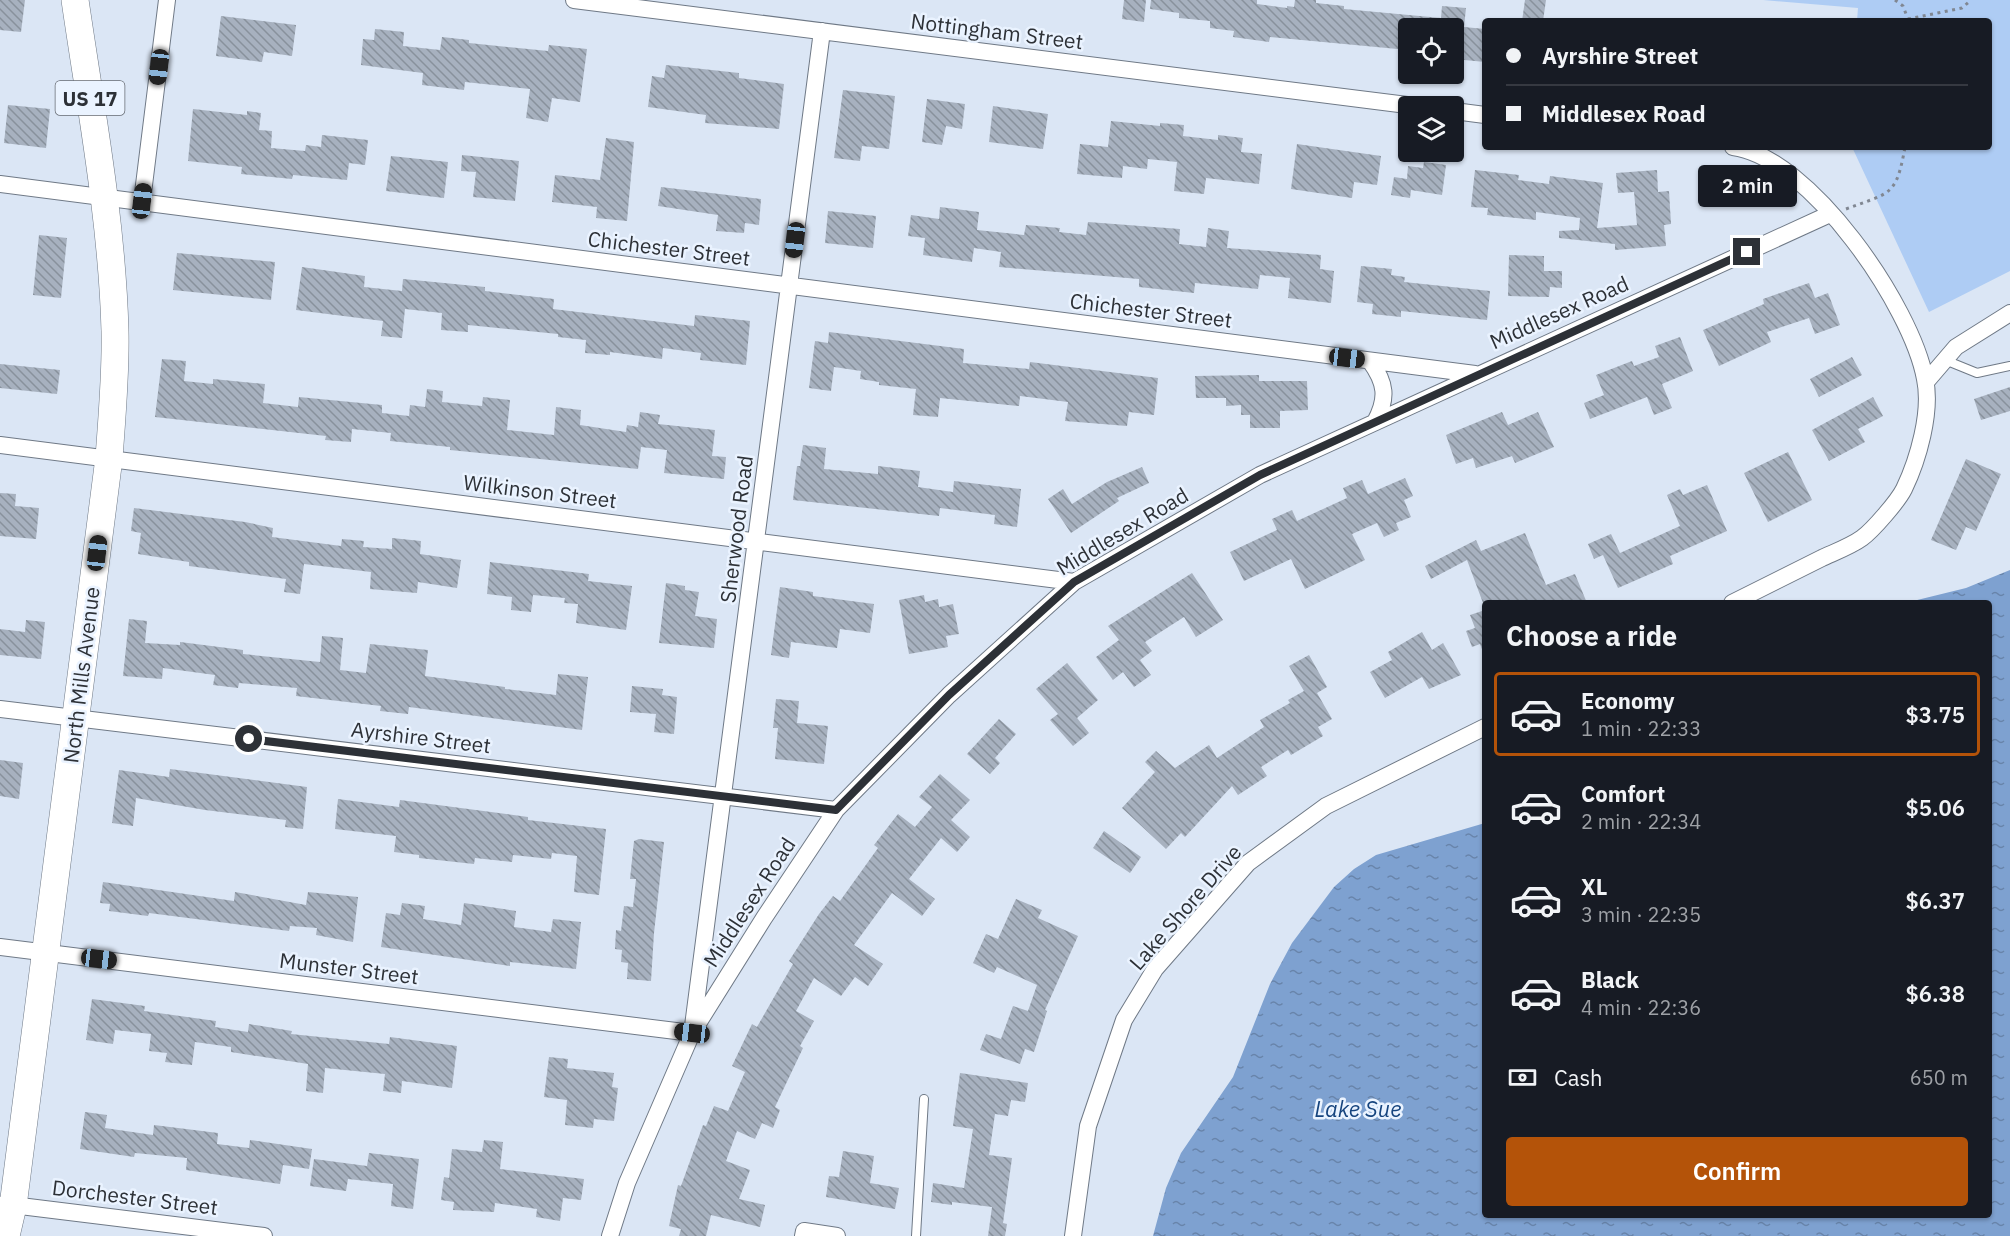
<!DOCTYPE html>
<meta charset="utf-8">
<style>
:root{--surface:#171b24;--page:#242831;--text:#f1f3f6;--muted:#9ea1a6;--line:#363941;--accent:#b45309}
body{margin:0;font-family:"IBM Plex Sans",sans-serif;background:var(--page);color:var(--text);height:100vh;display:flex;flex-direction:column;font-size:22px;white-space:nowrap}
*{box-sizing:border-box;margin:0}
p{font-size:20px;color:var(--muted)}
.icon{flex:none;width:33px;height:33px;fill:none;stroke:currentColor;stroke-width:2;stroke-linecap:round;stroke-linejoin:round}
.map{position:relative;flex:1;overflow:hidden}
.sheet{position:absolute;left:1482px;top:600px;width:510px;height:618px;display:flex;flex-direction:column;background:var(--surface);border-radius:6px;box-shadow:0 2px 4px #0004}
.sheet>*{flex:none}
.guide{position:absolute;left:1482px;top:18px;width:510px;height:132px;border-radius:6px;box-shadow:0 2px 4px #0004;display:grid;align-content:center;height:132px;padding:0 24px;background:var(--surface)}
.fabs{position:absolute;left:1398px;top:18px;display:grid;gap:12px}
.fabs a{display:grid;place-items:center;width:66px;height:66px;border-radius:6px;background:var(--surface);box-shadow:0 2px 4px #0004;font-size:30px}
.end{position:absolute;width:27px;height:27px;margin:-14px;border:8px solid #2d3137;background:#fff;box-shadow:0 0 0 3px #fff}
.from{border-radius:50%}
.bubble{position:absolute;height:42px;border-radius:6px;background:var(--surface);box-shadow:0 2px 4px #0004;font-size:20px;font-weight:600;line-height:42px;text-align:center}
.car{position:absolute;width:18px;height:36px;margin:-18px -9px;border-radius:8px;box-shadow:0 0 4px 2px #0007;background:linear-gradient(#222 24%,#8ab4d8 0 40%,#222 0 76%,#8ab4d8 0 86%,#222 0)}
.guide b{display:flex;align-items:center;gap:21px;height:57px;font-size:22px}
.guide b+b{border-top:2px solid var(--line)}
.guide i{width:15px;height:15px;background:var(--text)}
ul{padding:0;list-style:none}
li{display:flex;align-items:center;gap:18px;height:84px;margin:0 12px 9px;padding:0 12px;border:3px solid transparent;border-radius:6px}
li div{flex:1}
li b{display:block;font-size:22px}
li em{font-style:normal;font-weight:600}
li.on{border-color:var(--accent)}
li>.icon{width:54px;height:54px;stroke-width:1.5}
h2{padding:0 24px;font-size:27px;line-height:72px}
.pay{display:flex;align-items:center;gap:15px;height:66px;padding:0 24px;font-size:22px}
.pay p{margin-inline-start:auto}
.action{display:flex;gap:12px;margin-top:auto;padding:12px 24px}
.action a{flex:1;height:69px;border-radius:6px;background:var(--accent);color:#fff;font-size:24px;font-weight:600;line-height:69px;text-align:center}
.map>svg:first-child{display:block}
.garden{fill:#aeccf4}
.water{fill:url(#water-ripples)}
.building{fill:url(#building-back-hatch)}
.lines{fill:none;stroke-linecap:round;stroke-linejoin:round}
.lane-casing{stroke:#6f7986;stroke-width:10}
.street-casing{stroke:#6f7986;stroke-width:18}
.primary-casing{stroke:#6f7986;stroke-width:28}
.path{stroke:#808792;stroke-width:3;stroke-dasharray:3 4.5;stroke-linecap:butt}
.lane{stroke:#fff;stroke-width:8}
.street{stroke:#fff;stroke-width:16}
.primary{stroke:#fff;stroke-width:27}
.route{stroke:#2d3137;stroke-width:8}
.labels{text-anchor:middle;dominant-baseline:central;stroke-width:5;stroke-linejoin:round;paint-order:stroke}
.shield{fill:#eaf3ff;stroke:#666b73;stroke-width:1.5}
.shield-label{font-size:20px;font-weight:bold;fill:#2d3137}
.street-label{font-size:21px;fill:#2d3137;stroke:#eaf3ff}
.water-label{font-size:22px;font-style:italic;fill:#16447e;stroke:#eaf3ff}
</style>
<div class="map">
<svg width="2010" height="1236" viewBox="0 0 2010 1236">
<defs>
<pattern id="water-ripples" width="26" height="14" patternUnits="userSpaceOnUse" patternTransform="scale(1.5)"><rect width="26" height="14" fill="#7ea1d0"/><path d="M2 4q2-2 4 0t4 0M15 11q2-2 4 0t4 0" fill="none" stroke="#6884aa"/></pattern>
<pattern id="building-back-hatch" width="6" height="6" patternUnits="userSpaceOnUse" patternTransform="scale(1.5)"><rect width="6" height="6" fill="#a7b1bf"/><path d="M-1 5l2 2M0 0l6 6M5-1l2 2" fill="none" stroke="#88919c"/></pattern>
</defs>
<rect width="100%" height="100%" fill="#dbe6f5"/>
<path class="garden" d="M1763,0H2010V271L1929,312L1852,147H1989V21H1857L1858,8Z"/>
<path class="water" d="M2010,570V1236H1153L1166,1188L1181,1153L1233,1077L1270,984L1292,943L1334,887L1354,869L1376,855L1485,823V1215H1989V603H1905L1966,588Z"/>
<path class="building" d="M0,0H25L21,32L0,30Z
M1124,0H1146L1144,22L1122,19Z
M1151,0H1257V4L1287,8V6L1294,7L1295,0H1316V3L1344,6V9L1441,18L1442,6L1466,8L1464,27L1485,29V62L1454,59V28H1408V50L1270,37L1269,42L1233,37L1234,31L1210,28V21L1179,18V13L1150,9Z
M1525,0H1546L1543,21H1522Z
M221,16L296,25L292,56L264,52L262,62L216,56Z
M375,29L404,32L403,46L440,50L442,37L469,40V43L548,51L549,45L587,49L580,102L552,98L548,122L526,118L530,89L465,82L464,90L422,85L423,73L361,65L363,39L374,40Z
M666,65L739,73V78L784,84L779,129L705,123L706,115L648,107L652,76L664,78Z
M843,90L895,96L889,149L862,146L860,161L834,158Z
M927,99L965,104L962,129L946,126L942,145L922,142Z
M8,105L50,109L46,148L4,143Z
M993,106L1048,114L1043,149L989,142Z
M193,109L247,115V111L261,113L259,130L272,131L271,148L305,151L306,145L321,147L322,135L368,140L365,165L349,163L347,180L293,175L292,179L241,174L242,167L188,161Z
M1111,121L1160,126V123L1184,125L1183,136L1218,140V135L1243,138L1241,152L1262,154L1259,184L1206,178L1204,194L1174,191L1177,162L1148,159L1147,169L1123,166L1122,178L1077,174L1080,144L1108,147Z
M606,138L634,142L627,221L596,218L597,207L552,202L555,175L600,180Z
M1297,144L1381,156L1377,185L1354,182L1352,198L1291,189Z
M462,155L519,161L515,201L473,197L476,172L461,171Z
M391,156L448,162L444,198L386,191Z
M1424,162L1446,165L1442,195L1411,190L1410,198L1391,195L1394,177L1407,179L1408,166L1423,168Z
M1475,170L1519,175L1518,180L1549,184L1550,176L1603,183L1597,228L1637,225L1634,192L1618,193L1616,173L1657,170L1658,192L1669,191L1671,224L1664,225L1666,246L1615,250V244L1559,238V231L1579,230L1580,218L1536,212V220L1487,215L1488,208L1471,207Z
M661,187L761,199L759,225L745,223L744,233L716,231L718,215L658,206Z
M940,207L979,212L977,230L1024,235L1026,225L1060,228L1059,232L1086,235L1088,222L1180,229L1179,244L1206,247L1208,228L1229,231L1227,248L1321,255L1320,269L1334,271L1331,303L1288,298L1290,278L1260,275L1258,289L1195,283L1194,293L1139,287V279L999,267L1001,252L974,248L972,262L923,255L925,238L908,236L911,215L939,219Z
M828,211L876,216L873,248L825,243Z
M39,235L67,238L61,298L33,295Z
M177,253L275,262L271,300L173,290Z
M1509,255L1544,256V271H1562V288L1550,287L1549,297L1508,296Z
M1361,266L1392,269L1391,275L1405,277L1404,282L1490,291L1487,320L1401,311V317L1372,314L1373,304L1357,302Z
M302,267L365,276L364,287L402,291L403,279L485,287V291L554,299L553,309L694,326L695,315L750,321L746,365L700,360L701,353L663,348L662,359L610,352V355L585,353L586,340L558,337V334L468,325V332L441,330L442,313L405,309L402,338L381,336L383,321L296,310Z
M1809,283L1815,298L1828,293L1840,325L1815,334L1809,318L1767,332L1771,342L1719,366L1703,330L1764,304L1763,299Z
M829,332L964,349L963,363L1029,369L1030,362L1158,378L1154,415L1129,412L1127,426L1065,421L1068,402L1020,396L1019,406L940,398L938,417L913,415L916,389L879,385V382L860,379L861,371L834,367L831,391L809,388L815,341L828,343Z
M1680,337L1693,371L1662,384L1672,408L1654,415L1647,397L1590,419L1584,403L1604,395L1596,375L1632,361L1634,366L1659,357L1655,346Z
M1852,357L1862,375L1819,397L1810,379Z
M162,359L186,361L184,381L213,384V379L265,384L263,403L298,407L299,397L330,400L382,405V413L409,416L410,405L425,407L427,389L443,391L442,402L482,406L483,397L510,400L507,430L554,435L556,407L581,410L580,425L626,432L627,425L638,427L640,412L660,415L658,424L715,430L712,456L726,457L724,479L664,473L667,450L641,447L638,469L450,450V447L390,441L391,433L352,429L351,442L325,440L326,436L155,417Z
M0,364L60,370L57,394L0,388Z
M1259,375V381H1307L1308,410L1280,411V428H1250V415H1241V405L1226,406V398H1196L1195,376Z
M2010,387V411L1981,420L1974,399Z
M1873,397L1883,416L1858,429L1865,442L1829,461L1812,430Z
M1502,412L1508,425L1538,412L1554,447L1515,463L1512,456L1476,468L1473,458L1456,464L1446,435Z
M803,445L826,448L824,469L878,474V466L920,471L918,487L953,492L954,481L1021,489L1017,527L994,524L995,515L940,508L939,516L793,500L797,466H800Z
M1788,452L1812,500L1768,522L1744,473Z
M1966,459L2001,474L1976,531L1966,527L1956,550L1931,540Z
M1142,467L1149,483L1117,498L1119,501L1071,533L1048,499L1063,489L1072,504L1107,482Z
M1405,478L1413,496L1404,500L1411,517L1396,523L1399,530L1384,537L1377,523L1352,534L1365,560L1305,589L1291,559L1244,581L1230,552L1277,530L1272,519L1292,510L1297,521L1347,498L1343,488L1362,480L1368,494Z
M1707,485L1727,531L1670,556L1673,564L1618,588L1603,555L1594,559L1588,544L1611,534L1620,553L1680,526L1667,495L1680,489L1683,495Z
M0,493L16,494L15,506L39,508L36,539L0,536Z
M134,508L245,522L273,528L272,537L341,546L342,539L364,541L363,547L392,549V538L421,541L420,554L461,560L457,588L418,582L417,593L370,589L371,572L304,564L300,594L284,592L286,579L189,566V562L138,554L141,533L131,531Z
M1525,533L1546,585L1575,574L1587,603H1483L1467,560L1431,579L1425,566L1476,540L1481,551Z
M490,562L589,574L588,581L632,586L626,630L576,623L578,604L564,603L565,598L533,595L531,612L511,610L512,597L487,594Z
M1192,573L1223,620L1196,637L1184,617L1145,642L1152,651L1140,660L1151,675L1134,687L1123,672L1113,680L1096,657L1119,640L1108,626Z
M666,583L685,586V590L699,592L695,616L717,619L714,648L659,643Z
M780,587L813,592V596L874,604L870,633L840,629L837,648L791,642L789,658L771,655Z
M924,595L925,602L938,599L939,607L953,604L959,634L946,636L948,647L909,654L899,600Z
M1485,610V652H1483L1480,644L1472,647L1466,631L1475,628L1470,615Z
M129,619L147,621L145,643L180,645V642L243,650V654L320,662L322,636L343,638L340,670L366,673L370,644L428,650L425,676L505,687V689L556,695L558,674L588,677L582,730L409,707L408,714L380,711L381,706L296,696L297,688L239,683L238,688L213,685L215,675L163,668L162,679L123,676Z
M26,620L45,622L41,659L0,655V629L25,632Z
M1422,632L1432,650L1443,643L1461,675L1429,689L1422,677L1385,698L1370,672L1392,660L1388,652Z
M1309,655L1327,687L1317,693L1332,719L1318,727L1323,736L1291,755L1288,750L1261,767L1267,776L1238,795L1232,786L1185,837L1181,833L1166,849L1122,808L1155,772L1145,762L1156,751L1175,768L1209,745L1217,758L1264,727L1260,720L1290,703L1288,700L1304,691L1289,666Z
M1067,663L1098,700L1077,718L1089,733L1073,746L1050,720L1058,714L1036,689Z
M632,686L663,689L662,695L677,697L674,734L654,732L656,714L630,712Z
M776,699L799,701L797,723L828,726L824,764L775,759L778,728H773Z
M999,719L1016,734L995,758L1000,763L990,774L967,754Z
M0,760L23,763L19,799L0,796Z
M170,769L307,787L303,829L285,827L286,820L205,810L136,798L133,826L112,823L119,770L169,777Z
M940,774L970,800L951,820L970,837L957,852L941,838L909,879L935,899L922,916L892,893L854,945L883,964L868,986L855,977L841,996L814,978L796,1011L814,1021L800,1046L803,1048L775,1107L780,1110L773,1128L762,1123L755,1139L737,1131L726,1161L750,1170L739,1199L765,1205L760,1227L711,1215L706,1236H679L681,1229L669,1226L678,1185L681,1186L703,1125L706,1126L714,1106L728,1111L745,1072L732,1066L752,1024L757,1027L793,964L789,961L819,914L833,896L840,901L878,848L874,845L898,814L915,827L932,807L919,797Z
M338,799L399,807L400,800L528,817V820L606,829L599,895L574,892L577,856L552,853L551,859L513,855L512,862L475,858L474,864L419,858V855L394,852L396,836L335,829Z
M1104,831L1141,857L1130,873L1093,848Z
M639,839L664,842L654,933L651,981L627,979L628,963L621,962L622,950L615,949L616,930L621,931L624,906L633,907L636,879H630L634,841Z
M103,882L234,901L235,892L306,905L308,892L358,897L353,942L316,935L317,928L290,926L289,931L149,913L148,916L109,911L110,904L100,903Z
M1016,899L1042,910L1038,918L1078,936L1045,1010L1047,1011L1034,1052L1025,1049L1020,1064L980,1050L986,1034L1001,1039L1013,1006L1028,1011L1037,985L997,967L994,973L973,963L986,934L998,939Z
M402,903L425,906L423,919L461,925L464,903L516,911L514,927L551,932L553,919L581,922L576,969L510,962V966L381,947L386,913L400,915Z
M92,999L145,1006L144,1011L216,1021L215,1027L248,1032L249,1024L292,1031L291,1034L389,1044L390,1037L457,1046L452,1088L402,1081L401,1093L383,1091L385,1074L325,1068L323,1093L306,1091L308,1064L231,1052V1047L195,1042L192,1065L165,1062L167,1053L149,1051L151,1034L115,1030L113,1044L86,1040Z
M549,1057L568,1059L567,1068L614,1073L612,1087L618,1088L614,1121L594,1119L593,1128L565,1125L567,1100L544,1097Z
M960,1073L1028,1083L1025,1102L1011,1100L1008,1116L995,1114L989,1155L1012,1158L1003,1223L1007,1224L1005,1236H988L992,1207L952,1202V1205L931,1202L933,1183L964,1188L973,1129L953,1126Z
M85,1112L107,1115L105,1128L153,1135L154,1125L218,1133L217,1144L249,1148L250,1140L312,1149L309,1169L283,1165L280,1184L186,1170L187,1158L135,1153L134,1157L80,1149Z
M484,1140L503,1142L500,1169L584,1179L581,1200L563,1198L560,1221L536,1217L537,1209L495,1203L494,1212L453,1210L454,1202L441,1200L444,1177L449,1178L452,1149L482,1152Z
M843,1151L874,1156L870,1183L899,1188L895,1209L826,1197L829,1176L839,1177Z
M369,1153L419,1159L413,1209L391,1206L393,1184L348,1179L346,1191L310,1186L314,1159L367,1166Z"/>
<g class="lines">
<g class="lane-casing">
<path id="lane" d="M1945,360L1977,373L2010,366
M916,1236L924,1099"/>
</g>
<g class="street-casing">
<path id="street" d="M574,0L1415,106
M1454,111L1485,115
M0,184L1475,374
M142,201L167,0
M1370,361C1386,383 1388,398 1375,422
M1926,382L1956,347L2010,313
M0,445L1074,582
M1732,603C1762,588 1792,573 1822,558C1835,552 1851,546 1862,538C1873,530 1898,501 1904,489C1918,460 1932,412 1925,379C1912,307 1810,157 1733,147
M0,709L836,810
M0,947L692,1033
M693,1026L822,31
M4,1204L264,1236
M610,1236L627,1183L692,1033L764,918L836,810L949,695L1074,582L1260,475L1830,214
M803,1236L804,1231L837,1236
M1073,1236L1088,1126L1124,1020L1155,969L1248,863L1326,806L1485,727"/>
</g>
<g class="primary-casing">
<path id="primary" d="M6,1236L13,1206L109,458C112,416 116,373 115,331C112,220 91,110 75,0"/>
</g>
<path class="path" d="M1895,0L1903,6L1908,19
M1908,19L1962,8L1971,0
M1846,209C1891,192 1896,197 1905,147"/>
<use href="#lane" class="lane"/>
<use href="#street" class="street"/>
<use href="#primary" class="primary"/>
</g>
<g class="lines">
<path class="route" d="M249,739L836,810L949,695L1074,582L1260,475L1747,252"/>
</g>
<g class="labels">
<rect class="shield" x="55.5" y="81" width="69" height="34" rx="4.5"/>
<g class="shield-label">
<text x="90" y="98">US 17</text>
</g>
<g class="street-label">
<text transform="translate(997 31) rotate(7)">Nottingham Street</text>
<text transform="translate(669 248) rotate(7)">Chichester Street</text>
<text transform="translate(1151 310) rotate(7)">Chichester Street</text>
<text transform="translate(1559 312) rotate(-24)">Middlesex Road</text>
<text transform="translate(540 491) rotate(7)">Wilkinson Street</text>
<text transform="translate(736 529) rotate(-83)">Sherwood Road</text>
<text transform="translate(1122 531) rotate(-31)">Middlesex Road</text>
<text transform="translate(81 675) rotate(-83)">North Mills Avenue</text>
<text transform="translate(421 737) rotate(7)">Ayrshire Street</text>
<text transform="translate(749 902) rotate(-57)">Middlesex Road</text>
<text transform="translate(1185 907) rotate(-49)">Lake Shore Drive</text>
<text transform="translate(349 968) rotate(7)">Munster Street</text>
<text transform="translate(135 1197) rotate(7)">Dorchester Street</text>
</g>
<g class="water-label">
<text x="1358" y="1108">Lake Sue</text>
</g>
</g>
</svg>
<div class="fabs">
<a><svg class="icon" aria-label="locate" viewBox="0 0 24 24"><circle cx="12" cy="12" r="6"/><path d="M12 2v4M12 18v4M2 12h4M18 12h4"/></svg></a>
<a><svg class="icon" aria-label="layers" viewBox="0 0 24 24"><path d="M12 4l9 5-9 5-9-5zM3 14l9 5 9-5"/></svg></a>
</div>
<i class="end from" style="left:249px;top:739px"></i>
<i class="end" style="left:1747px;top:252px"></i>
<div class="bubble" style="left:1698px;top:165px;width:99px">2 min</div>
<i class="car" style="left:159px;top:67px;rotate:187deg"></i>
<i class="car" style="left:142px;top:201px;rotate:7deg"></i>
<i class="car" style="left:795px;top:240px;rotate:187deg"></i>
<i class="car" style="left:1347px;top:358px;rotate:97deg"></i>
<i class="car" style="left:97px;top:553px;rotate:7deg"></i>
<i class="car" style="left:99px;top:959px;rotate:97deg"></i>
<i class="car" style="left:692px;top:1033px;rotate:277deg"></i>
<div class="guide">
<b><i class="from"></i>Ayrshire Street</b>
<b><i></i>Middlesex Road</b>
</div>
<section class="sheet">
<h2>Choose a ride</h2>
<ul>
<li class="on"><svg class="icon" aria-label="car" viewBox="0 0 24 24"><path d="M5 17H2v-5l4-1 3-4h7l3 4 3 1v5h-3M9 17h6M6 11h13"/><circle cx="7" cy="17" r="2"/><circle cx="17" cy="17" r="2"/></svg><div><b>Economy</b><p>1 min · 22:33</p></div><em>$3.75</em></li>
<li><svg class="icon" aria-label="car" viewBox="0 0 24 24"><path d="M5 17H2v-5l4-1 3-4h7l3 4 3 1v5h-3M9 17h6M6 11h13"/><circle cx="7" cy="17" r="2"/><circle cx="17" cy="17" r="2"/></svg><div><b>Comfort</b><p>2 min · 22:34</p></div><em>$5.06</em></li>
<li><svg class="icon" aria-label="car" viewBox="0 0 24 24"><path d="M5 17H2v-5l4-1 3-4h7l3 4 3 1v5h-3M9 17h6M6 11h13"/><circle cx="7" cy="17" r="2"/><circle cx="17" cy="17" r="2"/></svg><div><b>XL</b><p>3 min · 22:35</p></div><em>$6.37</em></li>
<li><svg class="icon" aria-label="car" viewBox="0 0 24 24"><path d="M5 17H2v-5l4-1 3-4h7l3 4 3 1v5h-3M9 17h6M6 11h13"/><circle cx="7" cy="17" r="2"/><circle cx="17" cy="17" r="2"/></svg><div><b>Black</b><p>4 min · 22:36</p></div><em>$6.38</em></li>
</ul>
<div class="pay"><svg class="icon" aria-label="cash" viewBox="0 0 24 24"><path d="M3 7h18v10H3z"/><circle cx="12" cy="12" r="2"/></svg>Cash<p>650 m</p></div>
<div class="action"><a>Confirm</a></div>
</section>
</div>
